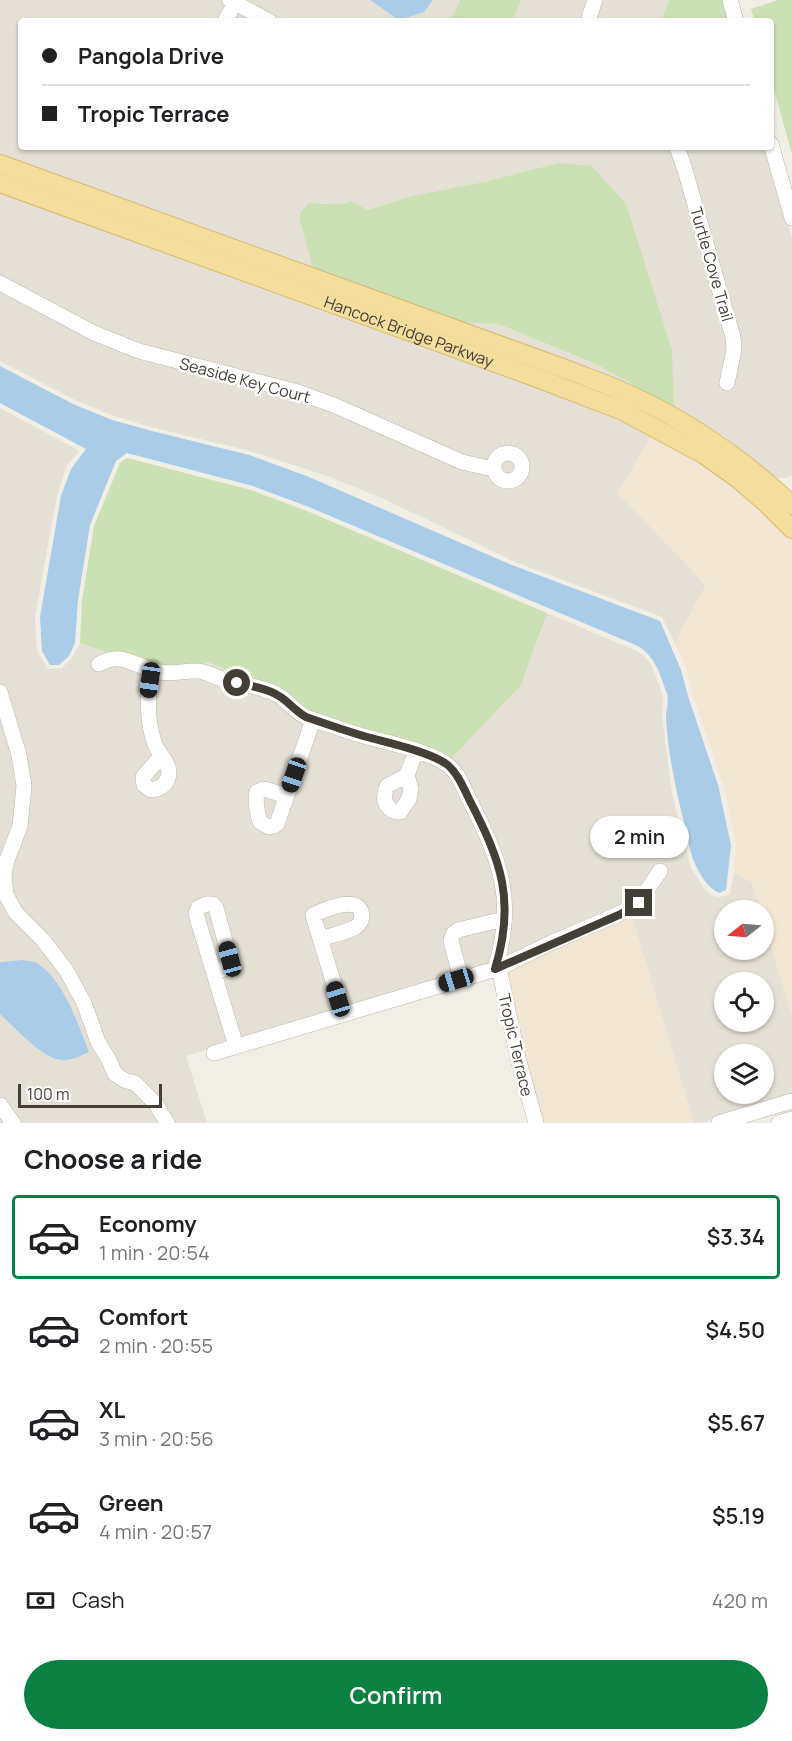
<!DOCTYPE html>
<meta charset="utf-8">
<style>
:root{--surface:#fff;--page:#f6f6f6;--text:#202124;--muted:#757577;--line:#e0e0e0;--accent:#0b8043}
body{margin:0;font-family:Manrope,sans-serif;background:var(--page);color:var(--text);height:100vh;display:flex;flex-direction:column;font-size:22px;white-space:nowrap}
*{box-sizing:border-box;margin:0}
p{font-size:20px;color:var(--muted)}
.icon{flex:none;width:33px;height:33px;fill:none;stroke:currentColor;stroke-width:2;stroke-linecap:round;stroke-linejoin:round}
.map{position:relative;height:1123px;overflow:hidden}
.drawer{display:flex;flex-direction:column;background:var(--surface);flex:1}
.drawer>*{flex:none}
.banner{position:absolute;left:18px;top:18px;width:756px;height:132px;border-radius:6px;box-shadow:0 2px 4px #0004;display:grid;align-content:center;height:132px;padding:0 24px;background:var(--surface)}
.needle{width:39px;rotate:253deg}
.buttons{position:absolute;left:714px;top:900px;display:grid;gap:12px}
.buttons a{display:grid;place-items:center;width:60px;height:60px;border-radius:50%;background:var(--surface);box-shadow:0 2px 4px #0004;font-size:30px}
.scale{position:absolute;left:18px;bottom:15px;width:144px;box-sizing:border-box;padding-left:6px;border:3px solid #433f36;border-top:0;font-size:16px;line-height:21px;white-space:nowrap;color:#433f36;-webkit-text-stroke:4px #fff;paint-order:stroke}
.end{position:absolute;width:27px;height:27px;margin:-14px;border:8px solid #433f36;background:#fff;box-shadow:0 0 0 3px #fff}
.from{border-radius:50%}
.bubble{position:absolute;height:42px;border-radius:21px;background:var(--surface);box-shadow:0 2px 4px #0004;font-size:20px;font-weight:600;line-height:42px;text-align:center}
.car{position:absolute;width:18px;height:36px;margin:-18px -9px;border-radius:8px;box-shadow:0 0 4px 2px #0007;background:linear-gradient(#222 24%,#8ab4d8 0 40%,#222 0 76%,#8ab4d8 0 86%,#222 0)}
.banner b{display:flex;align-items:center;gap:21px;height:57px;font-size:22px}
.banner b+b{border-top:2px solid var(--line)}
.banner i{width:15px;height:15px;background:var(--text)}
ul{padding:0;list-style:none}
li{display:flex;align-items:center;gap:18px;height:84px;margin:0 12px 9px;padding:0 12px;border:3px solid transparent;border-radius:6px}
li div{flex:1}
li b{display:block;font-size:22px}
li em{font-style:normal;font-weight:600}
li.on{border-color:var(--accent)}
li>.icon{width:54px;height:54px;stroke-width:1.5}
h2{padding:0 24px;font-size:27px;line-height:72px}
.pay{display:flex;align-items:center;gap:15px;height:66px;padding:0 24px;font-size:22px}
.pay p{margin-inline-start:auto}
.cta{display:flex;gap:12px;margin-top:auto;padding:12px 24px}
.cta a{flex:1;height:69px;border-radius:36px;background:var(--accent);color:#fff;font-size:24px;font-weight:600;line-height:69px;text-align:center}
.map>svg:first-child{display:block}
.residential{fill:#e5e0d5;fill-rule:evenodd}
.commercial{fill:#f1e6d3}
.green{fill:#cbe1b3}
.water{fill:#a9cce8}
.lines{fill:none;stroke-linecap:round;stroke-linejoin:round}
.minor-casing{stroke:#bcb6aa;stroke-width:16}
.major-casing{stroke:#d7bb6f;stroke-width:20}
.minor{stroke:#fff;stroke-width:15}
.major{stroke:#f3de9d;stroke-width:18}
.route{stroke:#433f36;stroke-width:8}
.labels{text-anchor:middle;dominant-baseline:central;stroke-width:5;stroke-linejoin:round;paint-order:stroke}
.street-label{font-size:16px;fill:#433f36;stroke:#fff}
</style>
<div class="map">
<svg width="792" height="1123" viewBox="0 0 792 1123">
<rect width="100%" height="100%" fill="#f1eee6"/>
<path class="residential" d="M0,0H370L372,2L424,12L433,0H460L450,21H21V147H766L792,238V475L786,478H772L724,436L674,408L451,322L498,324L596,364L673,408L558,163L488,181L412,196L368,210L351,201L337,205L322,203L314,272L0,159Z
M521,0H669L661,21H512Z
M0,189L538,384L653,433L618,493L706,585L675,643L662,617L515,562L384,499L327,476L250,451L147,426L114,416L75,400L0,361Z
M0,408L80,451L67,465L57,496L35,617L37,651L48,669L62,668L72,658L80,643L167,673L207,662L320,716L521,685L547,613L635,650L644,656L651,664L662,693L663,702L662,717L672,793L691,868L704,888L711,895L717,897L726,896L730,893L734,872L752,882L760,910H724V950H764V921L792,1016V1096L701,1123H694L628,904L490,965L186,1056L207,1123H0V1014L39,1049L52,1057L61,1060L75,1058L89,1052L78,1023L65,995L50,974L3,961L0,962ZM724,982H764V1022H724ZM724,1054H764V1094H724Z"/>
<path class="commercial" d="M653,433L733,482L792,537V1016L764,921V910H760L752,882L734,872L736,844L723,784L693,695L686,668L675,643L706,585L618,493Z
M628,904L694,1123H530L490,965Z"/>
<path class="green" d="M460,0H521L512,21H450Z
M669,0H724L730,21H661Z
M778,0H792V154L771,79V21H755L751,9Z
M558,163L592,166L626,204L672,350L674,408L596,364L498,324L451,322L314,272L300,220V213L309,203C324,203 337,207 351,201L368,210L412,196L488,181Z
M127,458L251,490L307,511L547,613L521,685L449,761L320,716L208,662L167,673L80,643L82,600L94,526L120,463Z"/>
<path class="water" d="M370,0H433L424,12L399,20Z
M0,366L73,404L112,420L148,430L249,455L309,477L507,563L660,621L681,670L688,696L718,785L731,845L726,890L719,893C708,888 701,876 696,866C690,854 688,839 685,826C676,791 668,754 666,718C666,709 670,700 666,691C659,672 656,658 638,646L309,507L253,486L127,453L116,461L90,525L78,600L75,643L69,656L59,665H50L42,651L40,617L61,496L71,469L86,449L0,403Z
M23,960C29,961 37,962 41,966C64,982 79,1026 89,1052C80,1056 71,1061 61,1060C42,1058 14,1027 0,1014V962Z"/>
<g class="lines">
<g class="minor-casing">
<path id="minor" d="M230,0L269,21
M730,0L736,21
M225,21L237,0
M588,21L595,0
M771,144L792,218
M677,147L685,170L733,337L734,350L727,383
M0,283L94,333L139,351L298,392L336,406L462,462L493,469
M494 467a14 14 0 1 1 28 0a14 14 0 1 1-28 0Z
M99,664C124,650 135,668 160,672C173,675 185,670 197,671C206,671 214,677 223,679C240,684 267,687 281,697C290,704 296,712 306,717C326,724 346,731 367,737C390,743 426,751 445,763C458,771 464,789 470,801C501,862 516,901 495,969
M151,670C148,694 146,721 155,744C158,754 169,761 169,773C168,784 161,789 151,790L144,785L143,777L161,756
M0,692L19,755L24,786L20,826L7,860L4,874L6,895L16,913L43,940L66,970L84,1003L98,1042L109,1060L115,1074L124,1080L135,1083L156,1104L167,1123
M407,775L387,786C383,797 383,804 393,811L400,812L409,799L411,789L407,775L416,751
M287,796L264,789L257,792C255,802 257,812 260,822L269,827L274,826L277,824L313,720
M320,939C331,935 346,933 356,927C364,921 364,907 354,905C343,902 323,910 313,915C323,948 333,981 343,1014
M499,968L518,1058L536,1123
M214,972C223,970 229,969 230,959L216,908L213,904H206L198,908L196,914L236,1046
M461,978L451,941L453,934L458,930L504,919
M214,1053L499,968L551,943L621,913L639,902L660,871
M0,1105L13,1123
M719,1123L792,1101
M779,1123L792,1119"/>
</g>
<g class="major-casing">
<g id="major">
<path d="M0,164L568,370C588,378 609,385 628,394C688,421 744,460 792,505"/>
<path id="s1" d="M0,183L540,379L623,411L703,454L737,478L766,503L792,529"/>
</g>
</g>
<use href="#minor" class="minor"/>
<use href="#major" class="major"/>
</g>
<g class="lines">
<path class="route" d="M237,683C250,686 267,688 279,696C289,702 295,711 306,717C326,724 346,731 367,737C389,743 426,751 445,763C457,771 464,789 470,801C501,861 516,901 495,969L621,914L639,903"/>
</g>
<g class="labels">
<g class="street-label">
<text transform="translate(712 264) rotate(74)">Turtle Cove Trail</text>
<text stroke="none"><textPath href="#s1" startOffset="435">Hancock Bridge Parkway</textPath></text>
<text transform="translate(245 380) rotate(15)">Seaside Key Court</text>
<text transform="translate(516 1045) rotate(77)">Tropic Terrace</text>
</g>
</g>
</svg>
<div class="buttons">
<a><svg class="needle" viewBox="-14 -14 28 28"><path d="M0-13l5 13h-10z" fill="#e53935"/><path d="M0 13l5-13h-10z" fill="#757577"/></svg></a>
<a><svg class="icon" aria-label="locate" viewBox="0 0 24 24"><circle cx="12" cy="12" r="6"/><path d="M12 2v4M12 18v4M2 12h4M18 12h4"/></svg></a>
<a><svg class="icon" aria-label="layers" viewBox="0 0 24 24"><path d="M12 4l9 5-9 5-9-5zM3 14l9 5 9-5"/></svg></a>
</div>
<div class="scale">100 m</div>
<i class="end from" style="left:237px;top:683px"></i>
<i class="end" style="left:639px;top:903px"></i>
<div class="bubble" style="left:590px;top:816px;width:99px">2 min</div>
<i class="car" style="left:150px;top:680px;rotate:188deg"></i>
<i class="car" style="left:294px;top:775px;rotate:199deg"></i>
<i class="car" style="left:230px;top:959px;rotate:345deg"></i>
<i class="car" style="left:456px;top:980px;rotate:253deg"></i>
<i class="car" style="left:338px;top:999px;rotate:343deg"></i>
<div class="banner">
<b><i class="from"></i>Pangola Drive</b>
<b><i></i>Tropic Terrace</b>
</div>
</div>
<section class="drawer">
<h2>Choose a ride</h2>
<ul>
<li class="on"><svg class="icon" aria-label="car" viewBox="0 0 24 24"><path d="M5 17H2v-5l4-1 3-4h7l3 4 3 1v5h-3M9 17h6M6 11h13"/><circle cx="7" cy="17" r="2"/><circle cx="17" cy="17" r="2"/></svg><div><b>Economy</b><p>1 min · 20:54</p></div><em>$3.34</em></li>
<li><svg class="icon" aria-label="car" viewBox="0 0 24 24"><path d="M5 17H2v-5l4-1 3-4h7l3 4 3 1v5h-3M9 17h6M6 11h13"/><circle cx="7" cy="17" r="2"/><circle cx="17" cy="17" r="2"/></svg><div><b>Comfort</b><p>2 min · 20:55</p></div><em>$4.50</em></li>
<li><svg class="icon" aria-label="car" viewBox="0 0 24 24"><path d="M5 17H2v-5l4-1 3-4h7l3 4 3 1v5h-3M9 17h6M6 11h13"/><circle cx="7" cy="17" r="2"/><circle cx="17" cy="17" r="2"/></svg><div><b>XL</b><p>3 min · 20:56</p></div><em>$5.67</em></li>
<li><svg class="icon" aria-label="car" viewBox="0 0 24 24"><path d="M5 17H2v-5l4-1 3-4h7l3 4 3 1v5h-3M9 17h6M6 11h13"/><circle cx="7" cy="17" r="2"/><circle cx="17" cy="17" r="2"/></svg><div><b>Green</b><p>4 min · 20:57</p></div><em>$5.19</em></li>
</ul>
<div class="pay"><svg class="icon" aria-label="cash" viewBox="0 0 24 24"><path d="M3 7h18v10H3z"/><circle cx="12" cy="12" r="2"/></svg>Cash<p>420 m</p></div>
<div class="cta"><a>Confirm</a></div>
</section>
